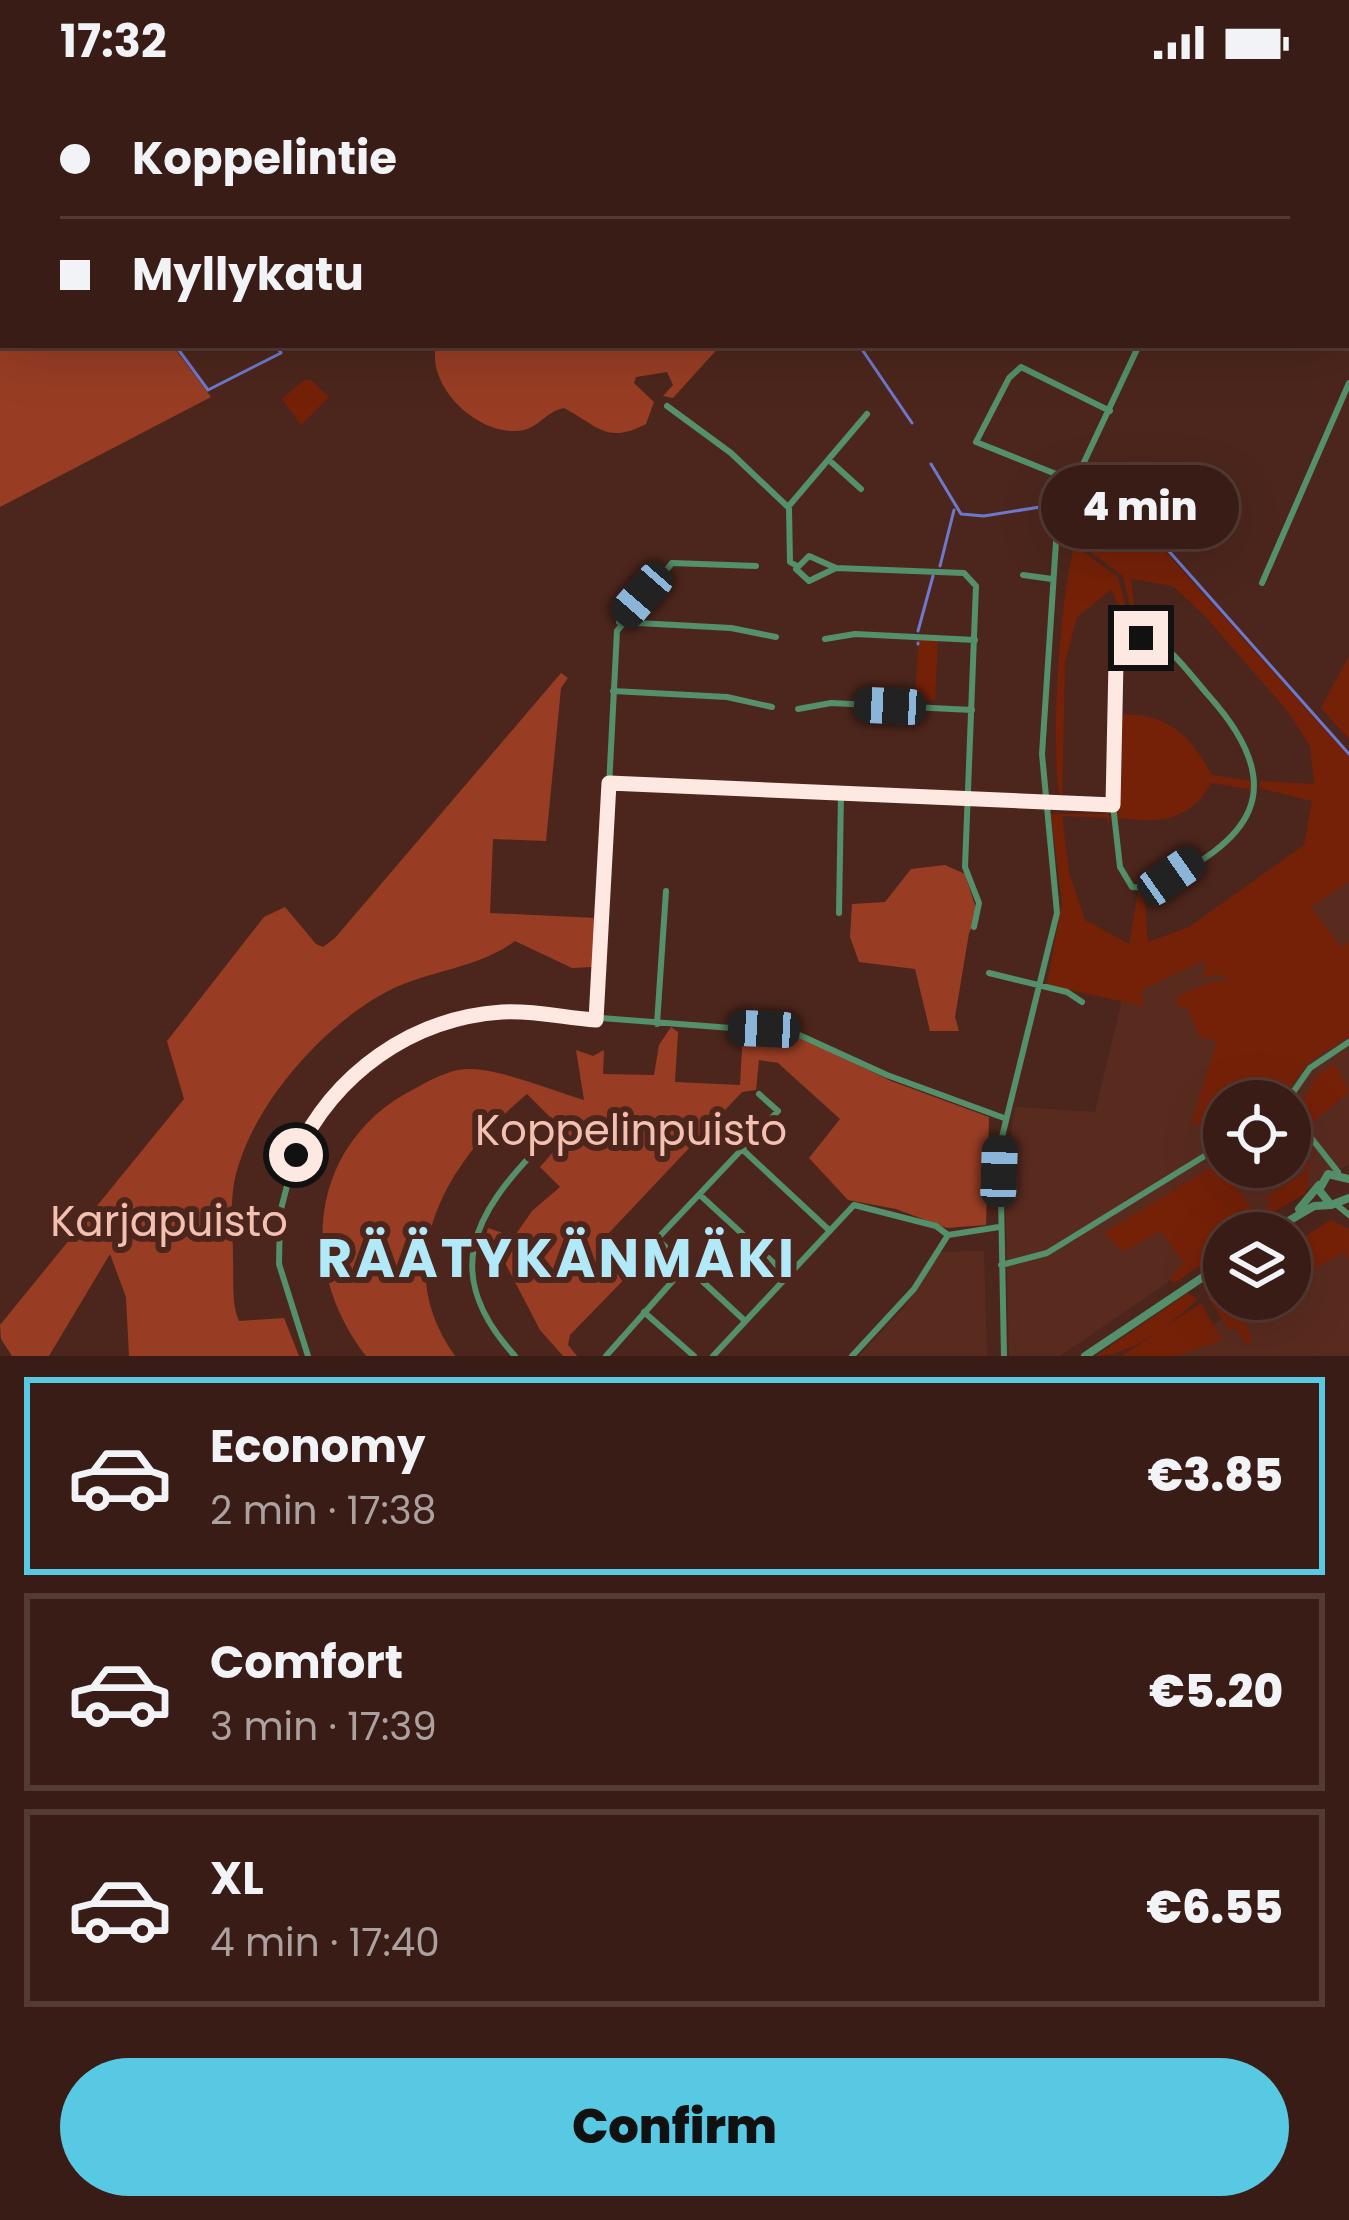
<!DOCTYPE html>
<meta charset="utf-8">
<style>
:root{--surface:#391c15;--page:#40251e;--text:#f1f3f6;--muted:#aba1a0;--line:#533a34;--accent:#58c9e3}
body{margin:0;font-family:Poppins,sans-serif;background:var(--page);color:var(--text);height:100vh;display:flex;flex-direction:column;font-size:45px;white-space:nowrap}
*{box-sizing:border-box;margin:0}
p{font-size:39px;color:var(--muted)}
.icon{flex:none;width:66px;height:66px;fill:none;stroke:currentColor;stroke-width:2;stroke-linecap:round;stroke-linejoin:round}
.map{position:relative;height:1272px;overflow:hidden}
.details{display:flex;flex-direction:column;background:var(--surface);flex:1}
.details>*{flex:none}
.guide{position:absolute;left:0px;top:0px;width:1350px;height:264px;box-shadow:0 12px 48px #0002,0 0 0 3px var(--line);display:grid;align-content:center;height:264px;padding:0 60px;background:var(--surface)}
.fabs{position:absolute;left:1203px;top:996px;display:grid;gap:24px}
.fabs a{display:grid;place-items:center;width:108px;height:108px;border-radius:50%;background:var(--surface);box-shadow:0 12px 48px #0002,0 0 0 3px var(--line);font-size:60px}
.end{position:absolute;width:54px;height:54px;margin:-27px;border:15px solid #fde8e2;background:#111;box-shadow:0 0 0 6px #111}
.from{border-radius:50%}
.bubble{position:absolute;height:84px;border-radius:42px;background:var(--surface);box-shadow:0 12px 48px #0002,0 0 0 3px var(--line);font-size:39px;font-weight:800;line-height:84px;text-align:center}
.car{position:absolute;width:36px;height:72px;margin:-36px -18px;border-radius:15px;box-shadow:0 0 9px 3px #0007;background:linear-gradient(#222 24%,#8ab4d8 0 40%,#222 0 76%,#8ab4d8 0 86%,#222 0)}
.guide b{display:flex;align-items:center;gap:42px;height:114px;font-size:45px}
.guide b+b{border-top:3px solid var(--line)}
.guide i{width:30px;height:30px;background:var(--text)}
ul{padding:21px 0 0;list-style:none}
li{display:flex;align-items:center;gap:36px;height:198px;margin:0 24px 18px;padding:0 36px;border:6px solid var(--line);border-radius:0px}
li div{flex:1}
li b{display:block;font-size:45px}
li em{font-style:normal;font-weight:800}
li.active{border-color:var(--accent)}
li>.icon{width:108px;height:108px;stroke-width:1.5}
.primary-button{display:flex;gap:24px;margin-top:auto;padding:24px 60px}
.primary-button a{flex:1;height:138px;border-radius:72px;background:var(--accent);color:#111;font-size:48px;font-weight:800;line-height:138px;text-align:center}
.status{display:flex;justify-content:space-between;align-items:center;height:84px;padding:0 60px;background:var(--surface);direction:ltr}
.status svg{height:33px;fill:currentColor}
.map>svg:first-child{display:block}
.built{fill:#592b1f;fill-rule:evenodd}
.green{fill:#752108}
.forest{fill:#983d24}
.lines{fill:none;stroke-linecap:round;stroke-linejoin:round}
.stream{stroke:#6d79cd;stroke-width:3}
.minor{stroke:#54906b;stroke-width:6}
.tertiary{stroke:#54906b;stroke-width:8}
.route{stroke:#fde8e2;stroke-width:15}
.labels{text-anchor:middle;dominant-baseline:central;stroke-width:12;stroke-linejoin:round;paint-order:stroke}
.park-label{font-size:42px;fill:#f4c0b1;stroke:#4c261c}
.district-label{font-size:54px;font-weight:bold;letter-spacing:3px;fill:#b2e9f8;stroke:#4c261c}
</style>
<div class="status"><b>17:32</b><svg viewBox="0 0 49 12"><path d="M0 12V9h3v3zM5 12V6h3v6zM10 12V3h3v9zM15 12V0h3v12zM26 1h20v11H26zM47 4h2v5h-2z"/></svg></div>
<div class="map">
<svg width="1349" height="1272" viewBox="0 0 1349 1272">
<rect width="100%" height="100%" fill="#4c261c"/>
<path class="built" d="M1349,798V1080L1258,1137L1224,1149V1160L1060,1272H1009L1005,1091L1015,1023L1095,1028L1122,916L1311,823ZM1224,1017H1290V1083H1224Z
M1349,1154V1272H1165L1252,1215H1290V1191Z
M984,1167L987,1272H859L906,1221L941,1168Z"/>
<path class="green" d="M304,296H311L329,313L301,341L282,315Z
M1128,426L1349,673V798L1311,823L1341,864L1349,859V952L1308,979L1280,1017H1224V1045L1191,1040L1217,958L1199,952L1187,923L1180,924L1175,914L1209,898L1230,897L1217,890L1202,894L1206,880L1202,877L1142,906L1143,922L1047,901L1062,818L1051,730H1109V746L1107,734L1062,732L1069,789L1085,836L1129,860L1138,808H1144L1148,858L1189,843L1304,761L1312,717L1260,704V697L1314,700L1310,662L1289,629L1205,532L1173,502L1131,495L1137,549L1123,492L1077,458L1092,428Z
M1075,462L1118,493L1133,550L1111,506L1077,533L1065,578L1062,716C1048,693 1061,494 1075,462Z
M919,555L938,556L935,617L915,615Z
M1349,572V655L1321,624Z
M1117,630C1168,630 1187,647 1212,691L1253,697L1252,713L1249,705L1211,699C1190,738 1159,739 1119,734L1116,740Z
M1335,980L1349,1008L1307,1043L1297,1028L1317,991Z
M1290,1048L1310,1082L1305,1110L1259,1136L1249,1149H1224V1166L1174,1199L1170,1195L1184,1178L1160,1147L1123,1168L1104,1149L1224,1075L1223,1082L1255,1130L1270,1121L1266,1113L1307,1087L1290,1064Z
M1331,1136L1349,1145V1177L1345,1168L1290,1198V1162Z
M1224,1206V1215H1253L1242,1228L1252,1257L1246,1260L1235,1243L1230,1247L1208,1214Z
M1188,1209L1198,1215C1173,1239 1131,1272 1096,1272Z
M1201,1219L1222,1256L1175,1272H1122Z"/>
<path class="forest" d="M0,0H134L3,3V261H172L211,313L0,423Z
M436,261H721L673,314L663,312L673,301L667,288L636,293L634,299L654,318L646,340C606,361 597,341 564,324C547,327 540,342 524,346C481,355 426,304 436,261Z
M561,589L568,594L561,604L546,757L493,755L490,829L596,834L593,883L572,884L515,857C474,887 422,886 379,912C317,948 248,1027 234,1099C230,1122 233,1149 233,1173C234,1194 231,1219 239,1237L284,1234L299,1272H129L126,1213L110,1170L49,1272H12L1,1255L0,1241L184,1015L167,957L264,833L285,823L316,860L323,863L335,854Z
M945,781L965,790L978,831L969,849L955,933L959,947H930L915,885L859,878L850,853L852,820L885,818L911,785Z
M671,943L678,948L675,998L740,1001L743,947L803,954L891,997L989,1033L986,1141L947,1144L896,1125L848,1116L809,1074L840,1035L778,979L759,976L756,1006L742,1008L607,1151L640,1179L570,1251L568,1261L577,1272H563L540,1246L501,1171L482,1165L488,1144L514,1153L532,1127L560,1103L540,1083L568,1051L527,1010C449,1075 386,1176 455,1272H366C296,1183 309,1057 416,1004C430,996 451,985 468,985C498,984 553,1007 584,1016L576,966L593,972L604,966L603,990L654,991L659,961Z"/>
<g class="lines">
<path class="stream" d="M582,0L584,3
M0,165L3,164
M175,261L208,306L281,269L276,261
M859,261L912,339
M931,380L961,430L984,432L1059,420
M1074,420L1088,421
M1096,422L1126,423L1143,438L1349,670
M940,482L954,426
M918,547L933,492
M918,560V559"/>
<path class="minor" d="M1288,0L1289,3
M363,3L369,0
M1247,3L1248,0
M1347,120L1349,124
M667,322L731,369L788,423
M829,376L861,405
M1076,398L976,358L1009,294L1021,283L1110,327
M788,423L867,330
M789,424L790,478L797,482
M836,484L809,497L796,485L809,472L836,484L964,489L976,502L965,783L979,819L974,843
M1023,491L1052,495
M1262,499L1349,299
M619,538L731,544L776,553
M825,555L855,550L975,556
M613,607L727,613L772,623
M798,625L831,619L972,626
M609,699L1113,721L1120,783L1132,803L1149,804C1252,758 1293,706 1209,612C1192,593 1174,566 1151,554L1132,557L1116,582L1113,721
M839,829L841,710
M989,889L1067,908L1082,918
M597,936L617,547L672,479L756,482
M657,940L666,807
M1287,1017L1310,984L1349,958
M1290,1027L1338,1088
M742,1065L830,1147
M700,1111L788,1192
M1337,1121L1349,1131
M1001,1181L1047,1169L1224,1060
M644,1228L694,1272
M744,1236L657,1155L778,1027L759,1010
M308,1272L279,1180L280,1129L295,1071L342,1002L380,970L438,940L523,928L795,949L887,991L1004,1034
M515,1272C440,1190 473,1130 541,1061
M606,1272L686,1182
M713,1272L854,1121L936,1142L948,1151L999,1143
M852,1272L914,1205L948,1151
M1004,1272L1000,1061L1057,829L1042,670L1056,458L1070,408L1139,261"/>
<path class="tertiary" d="M1349,1095L1328,1090L1319,1106L1331,1121L1349,1114
M1299,1125L1319,1101
M1268,1149L1314,1122L1331,1121
M1085,1272L1224,1179"/>
</g>
<g class="lines">
<path class="route" d="M296,1071C334,990 411,934 502,928C534,926 565,934 596,936L609,699L1113,721L1116,578L1126,561L1141,554"/>
</g>
<g class="labels">
<g class="park-label">
<text x="631" y="1046">Koppelinpuisto</text>
<text x="169" y="1137">Karjapuisto</text>
</g>
<g class="district-label">
<text x="557" y="1174">RÄÄTYKÄNMÄKI</text>
</g>
</g>
</svg>
<div class="fabs">
<a><svg class="icon" aria-label="locate" viewBox="0 0 24 24"><circle cx="12" cy="12" r="6"/><path d="M12 2v4M12 18v4M2 12h4M18 12h4"/></svg></a>
<a><svg class="icon" aria-label="layers" viewBox="0 0 24 24"><path d="M12 4l9 5-9 5-9-5zM3 14l9 5 9-5"/></svg></a>
</div>
<i class="end from" style="left:296px;top:1071px"></i>
<i class="end" style="left:1141px;top:554px"></i>
<div class="bubble" style="left:1041px;top:381px;width:198px">4 min</div>
<i class="car" style="left:642px;top:511px;rotate:221deg"></i>
<i class="car" style="left:890px;top:622px;rotate:273deg"></i>
<i class="car" style="left:1171px;top:792px;rotate:55deg"></i>
<i class="car" style="left:764px;top:945px;rotate:273deg"></i>
<i class="car" style="left:999px;top:1087px;rotate:2deg"></i>
<div class="guide">
<b><i class="from"></i>Koppelintie</b>
<b><i></i>Myllykatu</b>
</div>
</div>
<section class="details">
<ul>
<li class="active"><svg class="icon" aria-label="car" viewBox="0 0 24 24"><path d="M5 17H2v-5l4-1 3-4h7l3 4 3 1v5h-3M9 17h6M6 11h13"/><circle cx="7" cy="17" r="2"/><circle cx="17" cy="17" r="2"/></svg><div><b>Economy</b><p>2 min · 17:38</p></div><em>€3.85</em></li>
<li><svg class="icon" aria-label="car" viewBox="0 0 24 24"><path d="M5 17H2v-5l4-1 3-4h7l3 4 3 1v5h-3M9 17h6M6 11h13"/><circle cx="7" cy="17" r="2"/><circle cx="17" cy="17" r="2"/></svg><div><b>Comfort</b><p>3 min · 17:39</p></div><em>€5.20</em></li>
<li><svg class="icon" aria-label="car" viewBox="0 0 24 24"><path d="M5 17H2v-5l4-1 3-4h7l3 4 3 1v5h-3M9 17h6M6 11h13"/><circle cx="7" cy="17" r="2"/><circle cx="17" cy="17" r="2"/></svg><div><b>XL</b><p>4 min · 17:40</p></div><em>€6.55</em></li>
</ul>
<div class="primary-button"><a>Confirm</a></div>
</section>
